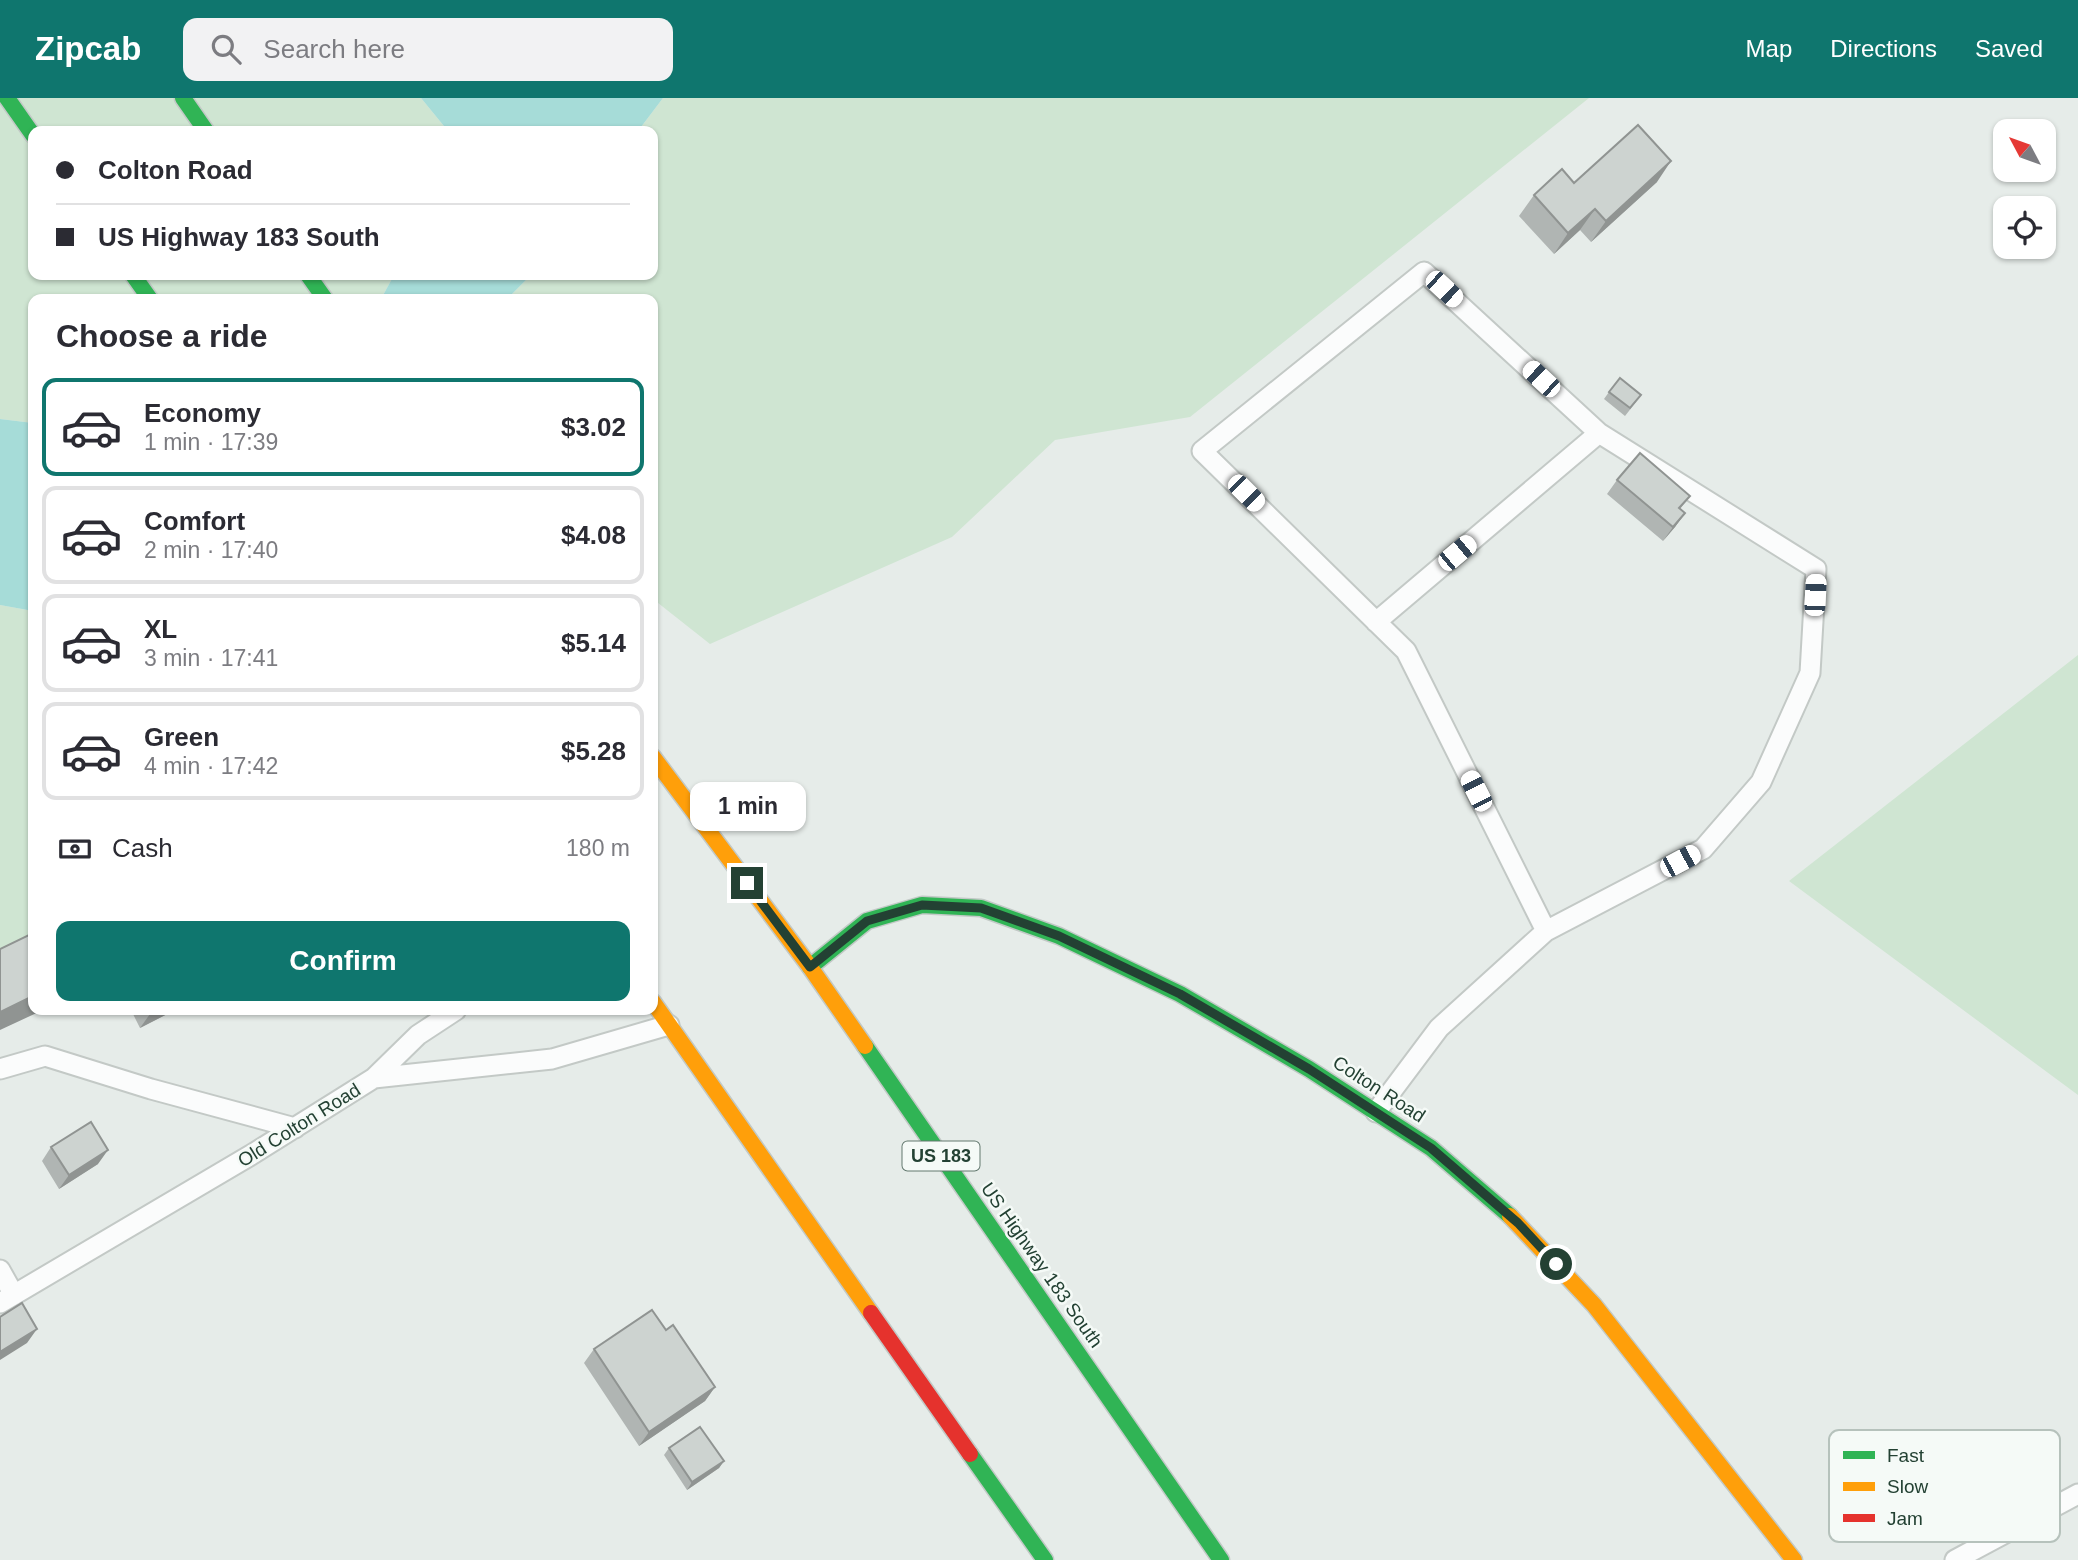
<!DOCTYPE html>
<meta charset="utf-8">
<style>
:root{--surface:#fff;--page:#f2f2f3;--text:#2b2b33;--muted:#7c7c81;--line:#e1e1e2;--accent:#0f766e}
body{margin:0;font-family:Helvetica,sans-serif;background:var(--page);color:var(--text);height:100vh;display:flex;flex-direction:column;font-size:26px;white-space:nowrap}
*{box-sizing:border-box;margin:0}
p{font-size:23px;color:var(--muted)}
.icon{flex:none;width:38px;height:38px;fill:none;stroke:currentColor;stroke-width:2;stroke-linecap:round;stroke-linejoin:round}
.map{position:relative;flex:1;overflow:hidden}
.sheet{position:absolute;left:28px;top:196px;width:630px;height:721px;display:flex;flex-direction:column;background:var(--surface);border-radius:14px;box-shadow:0 2px 5px #0004}
.sheet>*{flex:none}
.guide{position:absolute;left:28px;top:28px;width:630px;height:154px;border-radius:14px;box-shadow:0 2px 5px #0004;display:grid;align-content:center;height:154px;padding:0 28px;background:var(--surface)}
.needle{width:46px;rotate:311deg}
.buttons{position:absolute;left:1993px;top:21px;display:grid;gap:14px}
.buttons a{display:grid;place-items:center;width:63px;height:63px;border-radius:14px;background:var(--surface);box-shadow:0 2px 5px #0004;font-size:35px}
.end{position:absolute;width:32px;height:32px;margin:-16px;border:9px solid #234133;background:#fff;box-shadow:0 0 0 4px #fff}
.from{border-radius:50%}
.bubble{position:absolute;height:49px;border-radius:14px;background:var(--surface);box-shadow:0 2px 5px #0004;font-size:23px;font-weight:800;line-height:49px;text-align:center}
.car{position:absolute;width:21px;height:42px;margin:-21px -10px;border-radius:9px;box-shadow:0 0 5px 2px #0007;background:linear-gradient(#fff 24%,#345 0 40%,#fff 0 76%,#345 0 86%,#fff 0)}
.guide b{display:flex;align-items:center;gap:24px;height:66px;font-size:26px}
.guide b+b{border-top:2px solid var(--line)}
.guide i{width:18px;height:18px;background:var(--text)}
ul{padding:0;list-style:none}
li{display:flex;align-items:center;gap:21px;height:98px;margin:0 14px 10px;padding:0 14px;border:4px solid var(--line);border-radius:14px}
li div{flex:1}
li b{display:block;font-size:26px}
li em{font-style:normal;font-weight:800}
li.active{border-color:var(--accent)}
li>.icon{width:63px;height:63px;stroke-width:1.5}
h2{padding:0 28px;font-size:32px;line-height:84px}
.pay{display:flex;align-items:center;gap:18px;height:77px;padding:0 28px;font-size:26px}
.pay p{margin-inline-start:auto}
.cta{display:flex;gap:14px;margin-top:auto;padding:14px 28px}
.cta a{flex:1;height:80px;border-radius:14px;background:var(--accent);color:#fff;font-size:28px;font-weight:800;line-height:80px;text-align:center}
header{display:flex;align-items:center;gap:42px;box-sizing:border-box;height:98px;padding:0 35px;background:var(--accent);color:#fff}
header strong{font-size:33px}
nav{display:flex;gap:38px;margin-inline-start:auto;font-size:24px}
.search{width:490px;height:63px;background:var(--page);display:flex;align-items:center;gap:18px;box-sizing:border-box;padding:0 24px;border-radius:14px;color:var(--muted);font-size:26px}
.map>svg:first-child{display:block}
.green{fill:#cfe5d2}
.water{fill:#a6dcd8}
.lines{fill:none;stroke-linecap:round;stroke-linejoin:round}
.lane-casing{stroke:#c3c9c6;stroke-width:23}
.fast-casing{stroke:#c2c9c6;stroke-width:19}
.slow-casing{stroke:#c2c9c6;stroke-width:19}
.jam-casing{stroke:#c2c9c6;stroke-width:19}
.lane{stroke:#fbfcfc;stroke-width:19}
.fast{stroke:#30b455;stroke-width:16}
.slow{stroke:#ff9f0a;stroke-width:16}
.jam{stroke:#e5322d;stroke-width:16}
.wall{fill:#b0b5b3}
.shaded-wall{fill:#909492}
.building{fill:#cdd3d0;stroke:#909492;stroke-width:2}
.route{stroke:#234133;stroke-width:9}
.labels{text-anchor:middle;dominant-baseline:central;stroke-width:5;stroke-linejoin:round;paint-order:stroke}
.shield{fill:#f5faf7;stroke:#62786e;stroke-width:2}
.shield-label{font-size:18px;font-weight:bold;fill:#234133}
.street-label{font-size:19px;fill:#234133;stroke:#f5faf7}
.key{fill:#f5faf7;stroke:#b6c2bc;stroke-width:2}
.key-label{font-size:19px;fill:#234133}
</style>
<header>
<strong>Zipcab</strong>
<div class="search"><svg class="icon" aria-label="search" viewBox="0 0 24 24"><circle cx="10" cy="10" r="6"/><path d="M15 15l6 6"/></svg>Search here</div>
<nav><a>Map</a><a>Directions</a><a>Saved</a></nav>
</header>
<div class="map">
<svg width="2078" height="1462" viewBox="0 0 2078 1462">
<rect width="100%" height="100%" fill="#e6ece9"/>
<path class="green" d="M0,0H421L448,33H33V177H394L381,201H33V325L0,321Z
M663,0H1589L1190,319L1055,342L952,439L710,546L653,501V201H507L531,177H653V33H638Z
M0,507L33,513V836L0,852Z
M2078,557V997L1789,783Z"/>
<path class="water" d="M421,0H663L638,33H448Z
M394,177H531L507,201H381Z
M0,321L33,325V513L0,507Z"/>
<g class="lines">
<g class="lane-casing">
<path id="lane" d="M1376,524L1599,335
M0,971L45,958L151,991L295,1030
M374,980L418,937L456,912
M1376,1014L1439,930L1546,833L1406,553L1202,353L1424,174L1599,335L1816,471L1810,575L1761,684L1703,751L1546,833
M0,1172L14,1197
M0,1205L251,1057L374,980L552,961L669,927
M1955,1462L2078,1396"/>
</g>
<g class="fast-casing">
<path id="fast" d="M7,0L33,37
M183,0L206,33
M133,177L150,201
M308,177L325,201
M810,869L867,823L922,807L981,810L1059,838L1180,896L1309,971L1431,1050L1510,1118
M865,948L1221,1462
M970,1356L1045,1462"/>
</g>
<g class="slow-casing">
<path id="slow" d="M653,659L810,869L865,948
M653,904L871,1215
M1510,1118L1594,1207L1794,1462"/>
</g>
<g class="jam-casing">
<path id="jam" d="M871,1215L970,1356"/>
</g>
<use href="#lane" class="lane"/>
<use href="#fast" class="fast"/>
<use href="#slow" class="slow"/>
<use href="#jam" class="jam"/>
</g>
<path class="wall" d="M1657,84L1591,144L1580,132L1554,156L1519,118L1534,97L1574,85Z
M1609,294L1636,304L1625,318L1604,301Z
M1617,382L1690,398L1680,411L1685,415L1675,429L1663,443L1607,396Z
M131,912H175L140,930Z
M51,1049L98,1066L59,1091L42,1063Z
M594,1251L715,1289L705,1303L639,1348L584,1265Z
M669,1350L724,1363L719,1370L687,1392L664,1357Z"/>
<path class="shaded-wall" d="M1671,63L1657,84L1591,144L1606,123Z
M1595,111L1580,132L1554,156L1568,135Z
M1685,415L1675,429L1663,443L1673,429Z
M33,898V912H43L0,932V914Z
M158,912H175L140,930L150,916Z
M108,1052L98,1066L59,1091L69,1077Z
M37,1231L27,1245L0,1262V1254Z
M715,1289L705,1303L639,1348L649,1334Z
M724,1363L719,1370L687,1392L692,1384Z"/>
<path class="building" d="M1638,27L1671,63L1606,123L1595,111L1568,135L1534,97L1562,71L1574,85Z
M1620,280L1641,297L1630,310L1609,294Z
M1640,355L1690,398L1679,410L1685,415L1673,429L1617,382Z
M33,835V898L0,914V851Z
M148,912H158L150,916Z
M91,1024L108,1052L69,1077L51,1049Z
M22,1205L37,1231L0,1254V1219Z
M652,1212L666,1232L673,1227L715,1289L649,1334L594,1251Z
M700,1329L724,1363L692,1384L669,1350Z"/>
<g class="lines">
<path class="route" d="M747,785L810,869L867,823L922,807L981,810L1059,838L1180,896L1309,971L1431,1050L1518,1125L1556,1166"/>
</g>
<g class="labels">
<rect class="shield" x="902.5" y="1043.5" width="77" height="29" rx="5"/>
<g class="shield-label">
<text x="941" y="1058">US 183</text>
</g>
<g class="street-label">
<text transform="translate(1379 991) rotate(33)">Colton Road</text>
<text transform="translate(299 1027) rotate(-32)">Old Colton Road</text>
<text transform="translate(1042 1167) rotate(55)">US Highway 183 South</text>
</g>
</g>
<rect x="1829" y="1332" width="231" height="112" rx="10" class="key"/>
<rect x="1843" y="1353" width="32" height="8" fill="#30b455"/>
<rect x="1843" y="1384" width="32" height="9" fill="#ff9f0a"/>
<rect x="1843" y="1416" width="32" height="8" fill="#e5322d"/>
<g class="key-label">
<text x="1887" y="1364">Fast</text>
<text x="1887" y="1395">Slow</text>
<text x="1887" y="1427">Jam</text>
</g>
</svg>
<div class="buttons">
<a><svg class="needle" viewBox="-14 -14 28 28"><path d="M0-13l5 13h-10z" fill="#e53935"/><path d="M0 13l5-13h-10z" fill="#7c7c81"/></svg></a>
<a><svg class="icon" aria-label="locate" viewBox="0 0 24 24"><circle cx="12" cy="12" r="6"/><path d="M12 2v4M12 18v4M2 12h4M18 12h4"/></svg></a>
</div>
<i class="end from" style="left:1556px;top:1166px"></i>
<i class="end" style="left:747px;top:785px"></i>
<div class="bubble" style="left:690px;top:684px;width:116px">1 min</div>
<i class="car" style="left:1444px;top:191px;rotate:133deg"></i>
<i class="car" style="left:1541px;top:281px;rotate:313deg"></i>
<i class="car" style="left:1246px;top:395px;rotate:135deg"></i>
<i class="car" style="left:1457px;top:455px;rotate:50deg"></i>
<i class="car" style="left:1815px;top:497px;rotate:3deg"></i>
<i class="car" style="left:1476px;top:693px;rotate:333deg"></i>
<i class="car" style="left:1680px;top:763px;rotate:62deg"></i>
<div class="guide">
<b><i class="from"></i>Colton Road</b>
<b><i></i>US Highway 183 South</b>
</div>
<section class="sheet">
<h2>Choose a ride</h2>
<ul>
<li class="active"><svg class="icon" aria-label="car" viewBox="0 0 24 24"><path d="M5 17H2v-5l4-1 3-4h7l3 4 3 1v5h-3M9 17h6M6 11h13"/><circle cx="7" cy="17" r="2"/><circle cx="17" cy="17" r="2"/></svg><div><b>Economy</b><p>1 min · 17:39</p></div><em>$3.02</em></li>
<li><svg class="icon" aria-label="car" viewBox="0 0 24 24"><path d="M5 17H2v-5l4-1 3-4h7l3 4 3 1v5h-3M9 17h6M6 11h13"/><circle cx="7" cy="17" r="2"/><circle cx="17" cy="17" r="2"/></svg><div><b>Comfort</b><p>2 min · 17:40</p></div><em>$4.08</em></li>
<li><svg class="icon" aria-label="car" viewBox="0 0 24 24"><path d="M5 17H2v-5l4-1 3-4h7l3 4 3 1v5h-3M9 17h6M6 11h13"/><circle cx="7" cy="17" r="2"/><circle cx="17" cy="17" r="2"/></svg><div><b>XL</b><p>3 min · 17:41</p></div><em>$5.14</em></li>
<li><svg class="icon" aria-label="car" viewBox="0 0 24 24"><path d="M5 17H2v-5l4-1 3-4h7l3 4 3 1v5h-3M9 17h6M6 11h13"/><circle cx="7" cy="17" r="2"/><circle cx="17" cy="17" r="2"/></svg><div><b>Green</b><p>4 min · 17:42</p></div><em>$5.28</em></li>
</ul>
<div class="pay"><svg class="icon" aria-label="cash" viewBox="0 0 24 24"><path d="M3 7h18v10H3z"/><circle cx="12" cy="12" r="2"/></svg>Cash<p>180 m</p></div>
<div class="cta"><a>Confirm</a></div>
</section>
</div>
